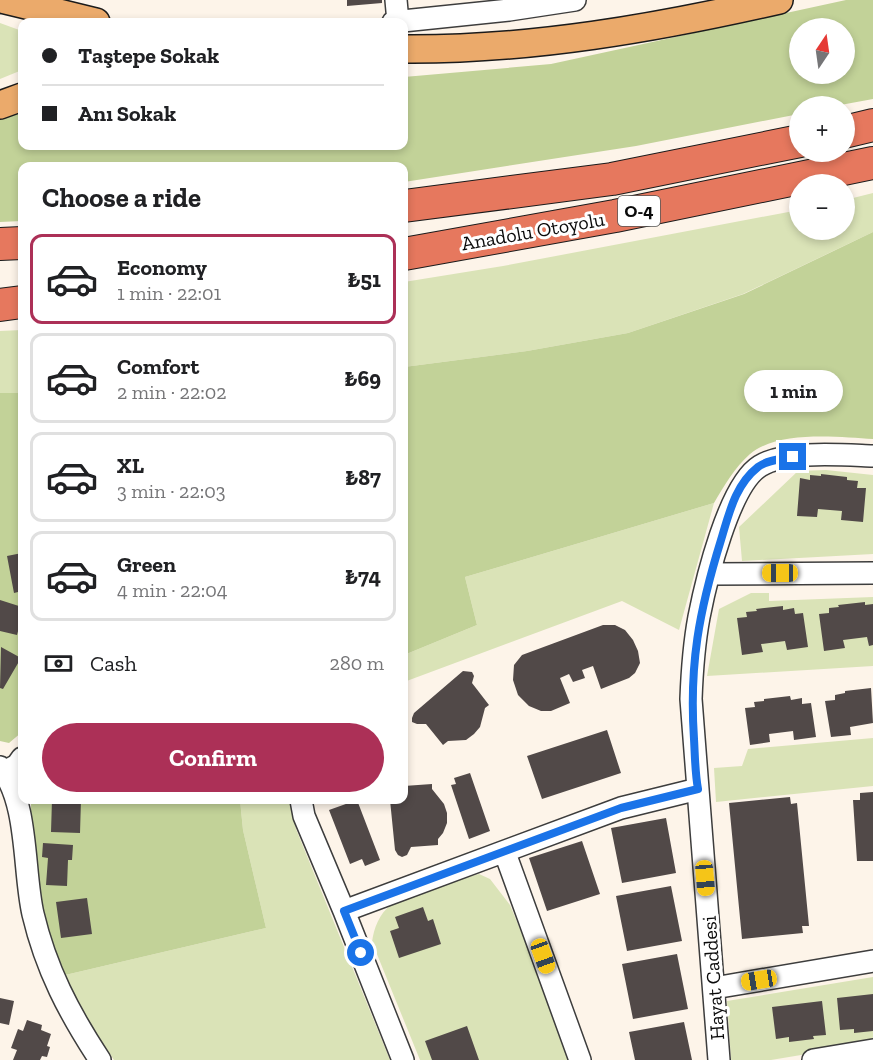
<!DOCTYPE html>
<meta charset="utf-8">
<style>
:root{--surface:#fff;--page:#f6f6f6;--text:#202124;--muted:#757577;--line:#e0e0e0;--accent:#ac3057}
body{margin:0;font-family:"Zilla Slab",serif;background:var(--page);color:var(--text);height:100vh;display:flex;flex-direction:column;font-size:22px;white-space:nowrap}
*{box-sizing:border-box;margin:0}
p{font-size:20px;color:var(--muted)}
.icon{flex:none;width:33px;height:33px;fill:none;stroke:currentColor;stroke-width:2;stroke-linecap:round;stroke-linejoin:round}
.map{position:relative;flex:1;overflow:hidden}
.side{position:absolute;left:18px;top:162px;width:390px;height:642px;display:flex;flex-direction:column;background:var(--surface);border-radius:12px;box-shadow:0 3px 9px #0003}
.side>*{flex:none}
.top-card{position:absolute;left:18px;top:18px;width:390px;height:132px;border-radius:12px;box-shadow:0 3px 9px #0003;display:grid;align-content:center;height:132px;padding:0 24px;background:var(--surface)}
.needle{width:39px;rotate:13deg}
.tools{position:absolute;left:789px;top:18px;display:grid;gap:12px}
.tools a{display:grid;place-items:center;width:66px;height:66px;border-radius:50%;background:var(--surface);box-shadow:0 3px 9px #0003;font-size:30px}
.end{position:absolute;width:27px;height:27px;margin:-14px;border:8px solid #1a73e8;background:#fff;box-shadow:0 0 0 3px #fff}
.from{border-radius:50%}
.bubble{position:absolute;height:42px;border-radius:21px;background:var(--surface);box-shadow:0 3px 9px #0003;font-size:20px;font-weight:700;line-height:42px;text-align:center}
.car{position:absolute;width:18px;height:36px;margin:-18px -9px;border-radius:8px;box-shadow:0 0 4px 2px #0007;background:linear-gradient(#f5c518 24%,#345 0 40%,#f5c518 0 76%,#345 0 86%,#f5c518 0)}
.top-card b{display:flex;align-items:center;gap:21px;height:57px;font-size:22px}
.top-card b+b{border-top:2px solid var(--line)}
.top-card i{width:15px;height:15px;background:var(--text)}
ul{padding:0;list-style:none}
li{display:flex;align-items:center;gap:18px;height:90px;margin:0 12px 9px;padding:0 12px;border:3px solid var(--line);border-radius:12px}
li div{flex:1}
li b{display:block;font-size:22px}
li em{font-style:normal;font-weight:700}
li.current{border-color:var(--accent)}
li>.icon{width:54px;height:54px;stroke-width:1.5}
h2{padding:0 24px;font-size:27px;line-height:72px}
.pay{display:flex;align-items:center;gap:15px;height:66px;padding:0 24px;font-size:22px}
.pay p{margin-inline-start:auto}
.button{display:flex;gap:12px;margin-top:auto;padding:12px 24px}
.button a{flex:1;height:69px;border-radius:36px;background:var(--accent);color:#fff;font-size:24px;font-weight:700;line-height:69px;text-align:center}
.map>svg:first-child{display:block}
.green{fill:#dae3b7}
.forest{fill:#c2d298;fill-rule:evenodd}
.building{fill:#514948}
.lines{fill:none;stroke-linecap:round;stroke-linejoin:round}
.minor-casing{stroke:#3d3d3d;stroke-width:24}
.major-casing{stroke:#1b1b1b;stroke-width:30}
.highway-casing{stroke:#1b1b1b;stroke-width:34}
.minor{stroke:#fff;stroke-width:21}
.major{stroke:#ebaa6b;stroke-width:27}
.highway{stroke:#e6785e;stroke-width:32}
.route{stroke:#1a73e8;stroke-width:8}
.labels{text-anchor:middle;dominant-baseline:central;stroke-width:6;stroke-linejoin:round;paint-order:stroke}
.shield{fill:#fff;stroke:#545454;stroke-width:1.5}
.shield-label{font-size:18px;font-weight:bold;fill:#0a0a0a}
.street-label{font-size:20px;fill:#0a0a0a;stroke:#fff}
</style>
<div class="map">
<svg width="873" height="1060" viewBox="0 0 873 1060">
<rect width="100%" height="100%" fill="#fdf4e9"/>
<path class="green" d="M0,23L22,31V70L0,79Z
M873,193V232L743,294L628,333L527,351L404,367V282L503,266L799,210L800,230H844L845,200Z
M22,330V393H0V331Z
M826,470L873,475V554L742,561L739,527L798,471Z
M714,503L679,630L622,601L404,682V655L477,625L465,577Z
M751,593H769V601L873,597V666L707,676L719,609Z
M873,738V786L716,802L714,768L742,766L748,749Z
M240,800H292L296,829L390,1060H114L85,1017L61,976L266,928L243,830Z
M479,874L490,879L510,905L530,953L568,1060H420L372,942C374,928 379,914 391,905C408,892 457,881 479,874Z
M873,977V1043L771,1060H731L727,1001Z"/>
<path class="forest" d="M846,0H873V99L835,106H800L799,114L636,146L404,182V166H22V221L0,222V120L22,112V146H404V77L551,64ZM800,28H844V74H800Z
M873,232V439C838,437 779,430 750,454C735,467 724,486 714,503L465,577L477,625L404,655V367L527,351L628,333L744,294Z
M0,393H22V732L9,743L0,741Z
M31,800H240L243,830L266,928L61,976L38,894L31,828Z"/>
<path class="building" d="M347,0H382V3L347,6Z
M821,474L847,477V480L858,481L857,488H866L863,522L841,520L842,511L818,509L817,517L797,516L800,478L810,480V475L821,476Z
M22,553V591L14,593L7,556Z
M0,600L22,607V616L17,635L0,631Z
M865,602V605L873,604V645L869,646L867,637L843,640L845,648L824,651L819,614L829,613V608L839,607L838,605Z
M783,606V610L794,608L795,614L803,613L808,647L787,650L785,641L761,644L763,652L742,655L737,618L747,617L746,612L757,611L756,609Z
M603,625H615L625,630L633,640L638,651L640,663L635,673L629,678L601,689L593,666L582,670L585,678L573,682L569,674L560,678L570,703L551,711H541L529,706L518,695L513,680L514,665L522,655Z
M1,647L21,658L3,689L0,688Z
M463,671L472,672L474,676L472,683L489,705L485,708L480,727L474,734L466,740L448,741L443,745L426,724H417L412,722V718L414,713Z
M871,688L873,723L850,727L851,735L831,737L825,701L835,700V695L845,693V691Z
M790,696L791,700L802,698V704L811,703L816,737L794,740L793,731L769,734L770,742L750,745L745,708L755,707L754,702L764,701V699Z
M607,730L621,773L542,799L527,756Z
M470,773L490,831L469,839L451,785L456,784L454,778Z
M432,784V789L444,804L447,813V823L443,833L438,839V845L411,847L407,855L402,857L398,855L395,850L390,800H404V786Z
M873,792V861H857L853,800H860V793Z
M790,797L791,804L797,803L809,926H802L803,933L742,939L729,803Z
M52,800H81L80,833L51,832Z
M357,800L380,860L365,866L362,859L350,864L329,810Z
M666,818L676,873L622,883L611,828Z
M582,841L600,894L547,911L529,858Z
M43,843L73,845L72,860H68L67,886L46,885L48,858L42,857Z
M671,886L682,941L627,951L616,896Z
M87,898L92,934L61,938L56,902Z
M423,907L428,921L433,919L441,944L399,958L390,931L399,928L395,917Z
M677,954L688,1009L633,1019L622,964Z
M873,994V1031L854,1033V1029L840,1030L837,998Z
M0,998L14,1001L9,1025L0,1023Z
M822,1001L826,1035L813,1036L814,1039L789,1042V1037L776,1039L772,1007Z
M27,1020L42,1025L41,1030L51,1034L47,1046L50,1047L47,1057L42,1056L40,1060H13L17,1050L11,1048L18,1029L23,1031Z
M684,1022L692,1060H635L629,1032Z
M467,1026L479,1060H432L425,1041Z"/>
<g class="lines">
<g class="minor-casing">
<path id="minor" d="M396,0L398,22
M393,22L509,10L575,0
M710,574L873,573
M0,767C29,802 23,871 33,914C46,969 69,1013 100,1060
M4,772L17,765L22,758
M301,800L304,816L344,911L403,1060
M505,853L580,1060
M344,911L621,808L698,789
M714,988L873,961
M719,1060L691,699C692,672 694,644 699,617C706,581 729,485 760,466C785,450 844,455 873,456
M813,1060L873,1050"/>
</g>
<g class="major-casing">
<path id="major" d="M5,0L96,22
M404,49C531,50 656,28 779,0
M0,105L22,97"/>
</g>
<g class="highway-casing">
<path id="highway" d="M844,132L873,125
M404,206L612,179L800,141
M0,244L22,243
M404,254L615,216L873,163
M0,305L22,302"/>
</g>
<use href="#minor" class="minor"/>
<use href="#major" class="major"/>
<use href="#highway" class="highway"/>
</g>
<g class="lines">
<path class="route" d="M361,953L344,911L621,808L698,789C695,773 695,756 694,739C689,665 699,611 721,540C729,514 735,485 758,467C767,460 782,459 793,457"/>
</g>
<g class="labels">
<rect class="shield" x="618" y="196" width="42" height="30" rx="4.5"/>
<g class="shield-label">
<text x="639" y="211">O-4</text>
</g>
<g class="street-label">
<text transform="translate(533 231) rotate(-10)">Anadolu Otoyolu</text>
<text transform="translate(713 978) rotate(-94)">Hayat Caddesi</text>
</g>
</g>
</svg>
<div class="tools">
<a><svg class="needle" viewBox="-14 -14 28 28"><path d="M0-13l5 13h-10z" fill="#e53935"/><path d="M0 13l5-13h-10z" fill="#757577"/></svg></a>
<a>+</a>
<a>−</a>
</div>
<i class="end from" style="left:361px;top:953px"></i>
<i class="end" style="left:793px;top:457px"></i>
<div class="bubble" style="left:744px;top:370px;width:99px">1 min</div>
<i class="car" style="left:780px;top:573px;rotate:270deg"></i>
<i class="car" style="left:705px;top:878px;rotate:175deg"></i>
<i class="car" style="left:543px;top:956px;rotate:160deg"></i>
<i class="car" style="left:759px;top:980px;rotate:261deg"></i>
<div class="top-card">
<b><i class="from"></i>Taştepe Sokak</b>
<b><i></i>Anı Sokak</b>
</div>
<section class="side">
<h2>Choose a ride</h2>
<ul>
<li class="current"><svg class="icon" aria-label="car" viewBox="0 0 24 24"><path d="M5 17H2v-5l4-1 3-4h7l3 4 3 1v5h-3M9 17h6M6 11h13"/><circle cx="7" cy="17" r="2"/><circle cx="17" cy="17" r="2"/></svg><div><b>Economy</b><p>1 min · 22:01</p></div><em>₺51</em></li>
<li><svg class="icon" aria-label="car" viewBox="0 0 24 24"><path d="M5 17H2v-5l4-1 3-4h7l3 4 3 1v5h-3M9 17h6M6 11h13"/><circle cx="7" cy="17" r="2"/><circle cx="17" cy="17" r="2"/></svg><div><b>Comfort</b><p>2 min · 22:02</p></div><em>₺69</em></li>
<li><svg class="icon" aria-label="car" viewBox="0 0 24 24"><path d="M5 17H2v-5l4-1 3-4h7l3 4 3 1v5h-3M9 17h6M6 11h13"/><circle cx="7" cy="17" r="2"/><circle cx="17" cy="17" r="2"/></svg><div><b>XL</b><p>3 min · 22:03</p></div><em>₺87</em></li>
<li><svg class="icon" aria-label="car" viewBox="0 0 24 24"><path d="M5 17H2v-5l4-1 3-4h7l3 4 3 1v5h-3M9 17h6M6 11h13"/><circle cx="7" cy="17" r="2"/><circle cx="17" cy="17" r="2"/></svg><div><b>Green</b><p>4 min · 22:04</p></div><em>₺74</em></li>
</ul>
<div class="pay"><svg class="icon" aria-label="cash" viewBox="0 0 24 24"><path d="M3 7h18v10H3z"/><circle cx="12" cy="12" r="2"/></svg>Cash<p>280 m</p></div>
<div class="button"><a>Confirm</a></div>
</section>
</div>
